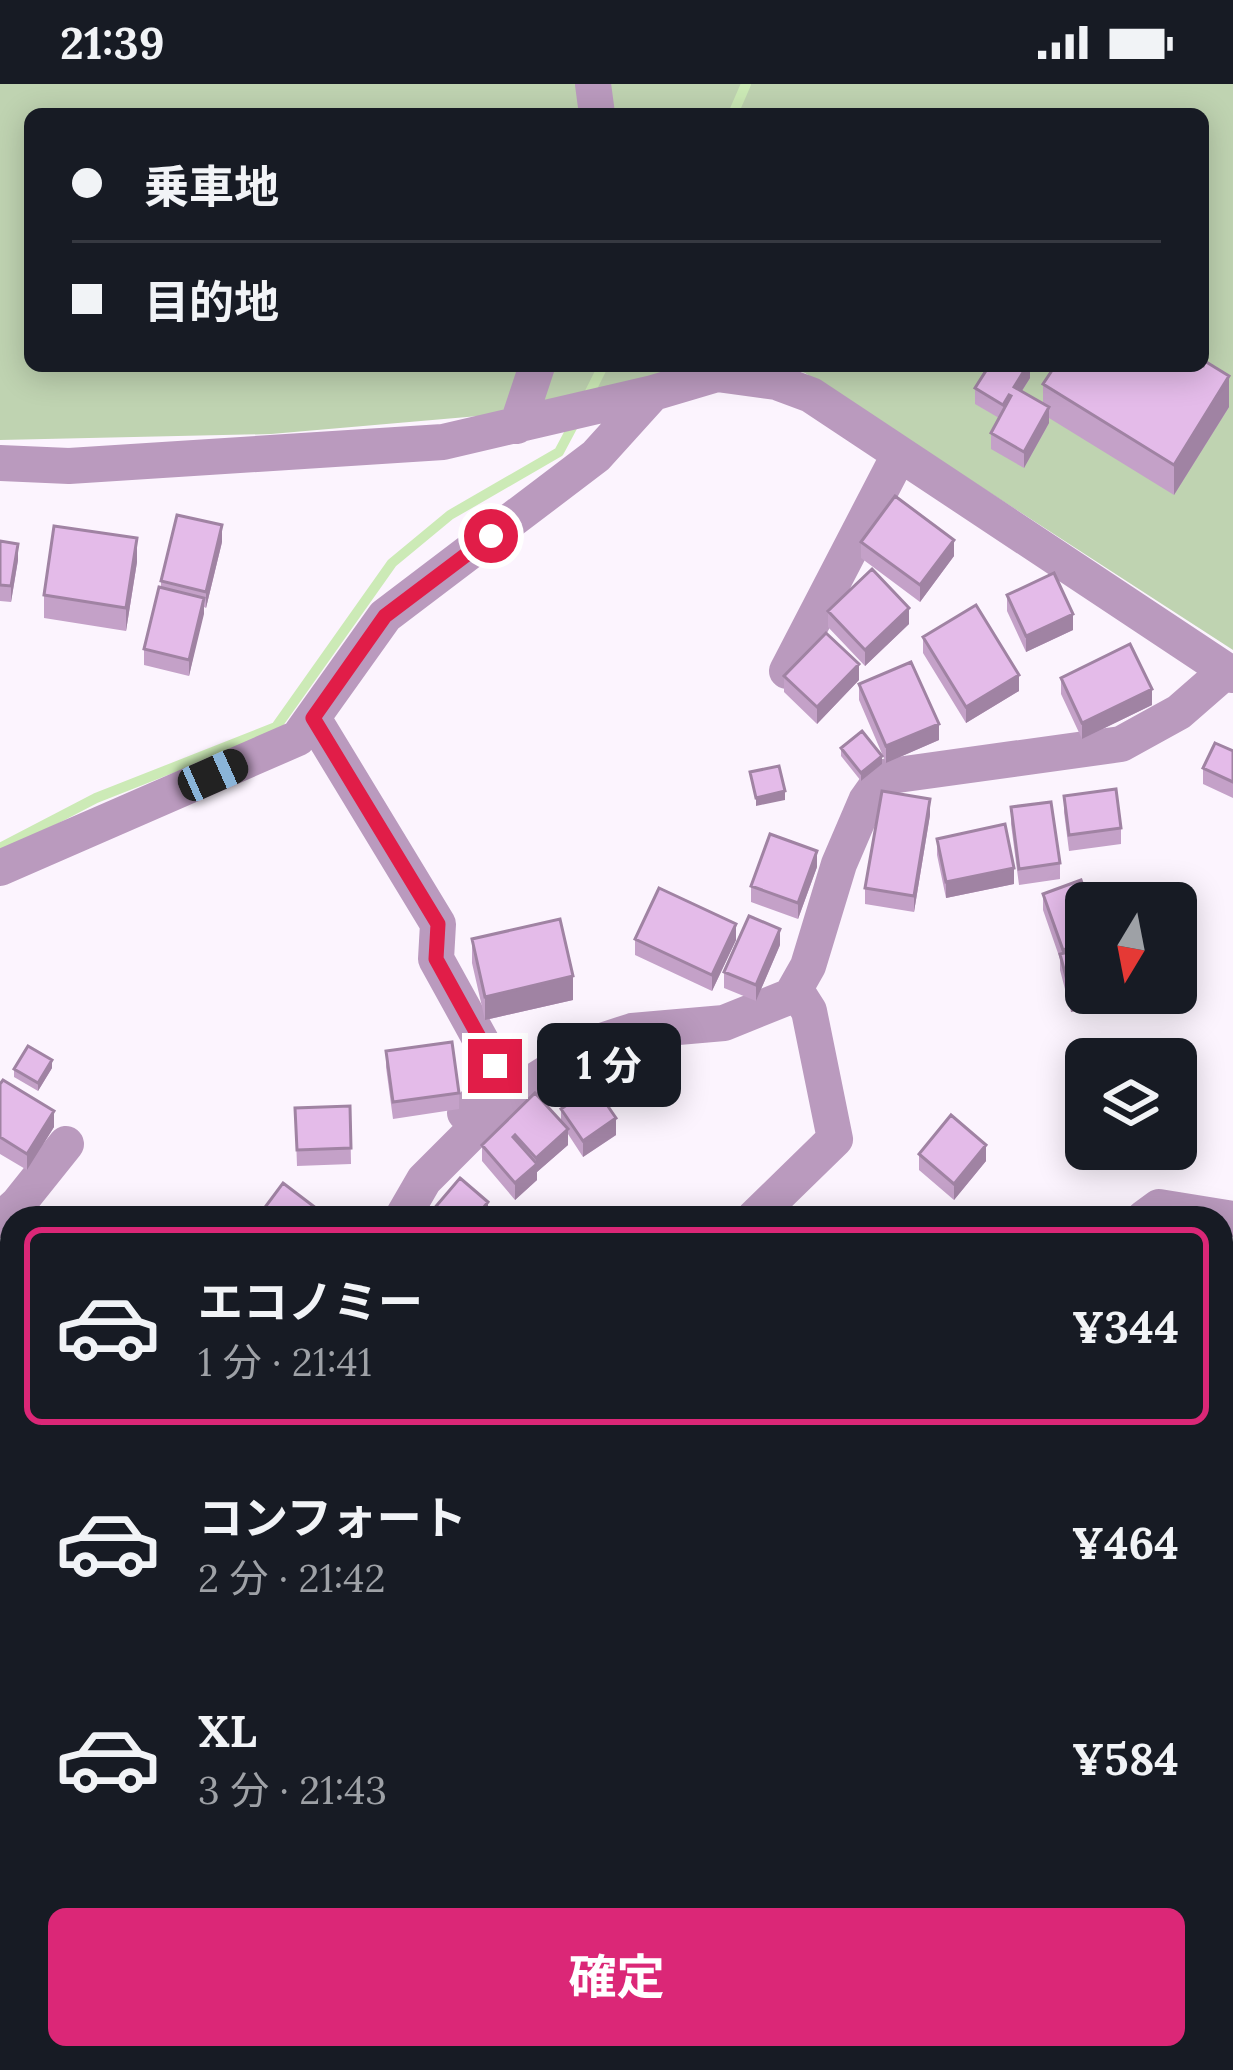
<!DOCTYPE html>
<html lang="ja">
<meta charset="utf-8">
<style>
:root{--surface:#171b24;--page:#242831;--text:#f1f3f6;--muted:#9ea1a6;--line:#363941;--accent:#db2777}
body{margin:0;font-family:Lora,"Noto Sans JP",serif;background:var(--page);color:var(--text);height:100vh;display:flex;flex-direction:column;font-size:45px;white-space:nowrap}
*{box-sizing:border-box;margin:0}
p{font-size:39px;color:var(--muted)}
.icon{flex:none;width:66px;height:66px;fill:none;stroke:currentColor;stroke-width:2;stroke-linecap:round;stroke-linejoin:round}
.map{position:relative;flex:1;overflow:hidden}
.sheet{position:absolute;left:0px;top:1122px;width:1233px;height:864px;display:flex;flex-direction:column;background:var(--surface);border-radius:36px 36px 0 0;box-shadow:0 6px 30px #0003}
.sheet>*{flex:none}
.hud{position:absolute;left:24px;top:24px;width:1185px;height:264px;border-radius:18px;box-shadow:0 6px 30px #0003;display:grid;align-content:center;height:264px;padding:0 48px;background:var(--surface)}
.needle{width:78px;rotate:190deg}
.fabs{position:absolute;left:1065px;top:798px;display:grid;gap:24px}
.fabs a{display:grid;place-items:center;width:132px;height:132px;border-radius:18px;background:var(--surface);box-shadow:0 6px 30px #0003;font-size:60px}
.end{position:absolute;width:54px;height:54px;margin:-27px;border:15px solid #e11d48;background:#fff;box-shadow:0 0 0 6px #fff}
.from{border-radius:50%}
.bubble{position:absolute;height:84px;border-radius:18px;background:var(--surface);box-shadow:0 6px 30px #0003;font-size:39px;font-weight:700;line-height:84px;text-align:center}
.car{position:absolute;width:36px;height:72px;margin:-36px -18px;border-radius:15px;box-shadow:0 0 9px 3px #0007;background:linear-gradient(#222 24%,#8ab4d8 0 40%,#222 0 76%,#8ab4d8 0 86%,#222 0)}
.hud b{display:flex;align-items:center;gap:42px;height:114px;font-size:45px}
.hud b+b{border-top:3px solid var(--line)}
.hud i{width:30px;height:30px;background:var(--text)}
ul{padding:21px 0 0;list-style:none}
li{display:flex;align-items:center;gap:36px;height:198px;margin:0 24px 18px;padding:0 24px;border:6px solid transparent;border-radius:18px}
li div{flex:1}
li b{display:block;font-size:45px}
li em{font-style:normal;font-weight:700}
li.selected{border-color:var(--accent)}
li>.icon{width:108px;height:108px;stroke-width:1.5}
.primary-button{display:flex;gap:24px;margin-top:auto;padding:24px 48px}
.primary-button a{flex:1;height:138px;border-radius:18px;background:var(--accent);color:#fff;font-size:48px;font-weight:700;line-height:138px;text-align:center}
.status{display:flex;justify-content:space-between;align-items:center;height:84px;padding:0 60px;background:var(--surface);direction:ltr}
.status svg{height:33px;fill:currentColor}
.map>svg:first-child{display:block}
.green{fill:#bfd3b1}
.lines{fill:none;stroke-linecap:round;stroke-linejoin:round}
.stream{stroke:#cceab6;stroke-width:10}
.minor{stroke:#ba9abe;stroke-width:36}
.wall{fill:#c4a1c8}
.shaded-wall{fill:#a083a3}
.building{fill:#e4bbe9;stroke:#a083a3;stroke-width:3}
.route{stroke:#e11d48;stroke-width:15}
</style>
<div class="status"><b>21:39</b><svg viewBox="0 0 49 12"><path d="M0 12V9h3v3zM5 12V6h3v6zM10 12V3h3v9zM15 12V0h3v12zM26 1h20v11H26zM47 4h2v5h-2z"/></svg></div>
<div class="map">
<svg width="1233" height="1986" viewBox="0 0 1233 1986">
<rect width="100%" height="100%" fill="#fcf4fe"/>
<path class="green" d="M0,0H1233V566L805,289L778,282H1203V30H30V282H711L490,331L271,350L0,356Z"/>
<g class="lines">
<path class="stream" d="M733,30L746,0
M587,314L603,282
M0,764L96,714L276,643L392,479L450,431L559,368L576,336"/>
<path class="minor" d="M593,0L597,30
M517,342L537,282
M0,379L69,382L443,358L653,309L717,290L776,298L811,311L1233,591
M787,587L899,371
M313,634L438,840L436,875L495,982V1001L465,1029
M0,784L298,654L385,532L596,372L653,309
M402,1134L424,1096L469,1051L520,1006L595,959L632,947L724,939L791,912L808,882L839,780L866,717L883,693L1121,660L1179,628L1226,587
M754,1134L835,1055L809,927L795,905
M1144,1134L1159,1123L1233,1135
M0,1136L18,1120L66,1060
M1221,1357L1233,1360
M1221,1566L1233,1569
M1221,1634L1233,1636
M0,1701L12,1684
M1221,1835L1233,1837
M416,1974L423,1986
M762,1986L765,1974
M927,1986L930,1974
M1100,1986L1102,1974"/>
</g>
<path class="wall" d="M1030,282V294L1022,307L1043,320V300L1229,323L1174,411L1049,334V339L1024,384L991,365V349L999,334L975,320V304Z
M0,457L18,476L11,518L0,517Z
M222,458L206,524L204,523L189,592L144,581V565L161,504V497Z
M861,458L954,472L920,518L861,474Z
M137,478L126,547L44,534V511Z
M1007,511L1073,546L1026,568L1007,527Z
M828,527L909,540L865,582L828,543Z
M923,553L1019,607L966,639L923,569Z
M784,592L859,596L817,640L784,608Z
M1061,594L1152,621L1082,655L1061,610Z
M859,600L939,656L886,679L859,616Z
M841,664L882,680L861,697L841,672Z
M1233,667V714L1203,700V684Z
M1064,712L1121,744V760L1069,767L1064,728Z
M1011,723L1060,779V795L1019,801L1011,740Z
M930,731L914,828L865,820V804Z
M937,755L1014,800L946,814L937,771Z
M817,783L798,835L751,818V802Z
M1043,810L1086,909H1151L1071,928L1060,886V875L1043,826Z
M472,855L573,916L485,936L472,879Z
M635,855L736,856L712,907L635,871Z
M780,861L756,917L724,904V888Z
M386,967L459,1009V1025L393,1035L386,983Z
M52,984L38,1007L14,993V985Z
M0,1000L54,1043L27,1086L0,1070Z
M350,1022L351,1080L297,1082L295,1024Z
M561,1025L616,1051L583,1073L568,1050V1061L537,1088V1096L515,1116L482,1077V1061L561,1038Z
M919,1070L986,1077L954,1116L919,1086Z
M1221,1474L1233,1476L1229,1530L1221,1528Z
M12,1570V1622L0,1612V1585Z
M0,1718L12,1726V1769L0,1760Z
M12,1872V1905L3,1897V1880Z
M334,1974H394L387,1986H334Z"/>
<path class="shaded-wall" d="M1027,282H1030V294L1014,319V303Z
M1229,292V323L1174,411V381Z
M1049,323V339L1024,384V368Z
M222,441V458L206,524V508Z
M137,454V478L126,547V524Z
M954,456V472L920,518V501Z
M18,460V476L11,518V502Z
M204,514V530L189,592V576Z
M909,524V540L865,582V566Z
M1073,530V546L1026,568V552Z
M859,580V596L817,640V623Z
M1019,591V607L966,639V623Z
M1152,605V621L1082,655V639Z
M939,640V656L886,679V662Z
M882,672V680L861,697V689Z
M785,707V716L756,722V714Z
M930,715V731L914,828V812Z
M817,767V783L798,835V819Z
M1014,784V800L946,814V798Z
M736,840V856L712,907V891Z
M780,845V861L756,917V901Z
M1086,858V874L1063,882V866Z
M573,892V916L485,936V913Z
M1086,908L1151,909L1071,928V912Z
M52,976V984L38,1007V999Z
M54,1027V1043L27,1086V1070Z
M616,1034V1051L583,1073V1057Z
M568,1045V1061L537,1088V1096L515,1116V1099L536,1081V1074Z
M986,1061V1077L954,1116V1100Z
M488,1118V1134H475Z
M12,1647V1663L0,1681V1665Z
M384,1974H394L387,1986H377Z"/>
<path class="building" d="M1203,276L1229,292L1174,381L1043,300L1055,282H1203Z
M989,282H1027L1014,303L1049,323L1024,368L991,349L1011,312L1009,311L1003,321L975,304Z
M895,412L954,456L920,501L861,458Z
M177,431L222,441L206,508L161,497Z
M54,442L137,454L126,524L44,511Z
M0,457L18,460L11,502L0,501Z
M872,485L909,524L865,566L828,527Z
M1054,489L1073,530L1026,552L1007,511Z
M159,503L204,514L189,576L144,565Z
M976,521L1019,591L966,623L923,553Z
M826,549L859,580L817,623L784,592Z
M1130,560L1152,605L1082,639L1061,594Z
M911,578L939,640L886,662L859,600Z
M862,647L882,672L861,689L841,664Z
M1215,659L1233,667V698L1203,684Z
M779,682L785,707L756,714L750,688Z
M1116,705L1121,744L1069,751L1064,712Z
M882,707L930,715L914,812L865,804Z
M1051,718L1060,779L1019,785L1011,723Z
M1005,740L1014,784L946,798L937,755Z
M770,750L817,767L798,819L751,802Z
M1081,796L1089,819H1086V858L1063,866L1043,810Z
M659,804L736,840L712,891L635,855Z
M749,832L780,845L756,901L724,888Z
M560,835L573,892L485,913L472,855Z
M1086,864V908L1071,912L1060,870Z
M452,958L459,1009L393,1018L386,967Z
M28,962L52,976L38,999L14,985Z
M3,996L54,1027L27,1070L0,1053V1000Z
M594,1002L616,1034L583,1057L561,1025Z
M535,1009L568,1045L536,1074L515,1051L513,1053L537,1080L515,1099L482,1061Z
M350,1022L351,1064L297,1066L295,1024Z
M951,1031L986,1061L954,1100L919,1070Z
M460,1094L488,1118L475,1134H426Z
M283,1099L329,1134H257Z
M1221,1474L1233,1476V1494L1229,1514L1221,1512Z
M12,1524V1562L5,1570L0,1566V1539Z
M12,1570V1606L0,1596V1585Z
M0,1638L12,1646L0,1665Z
M0,1718L12,1726V1753L0,1744Z
M12,1872V1889L3,1880Z
M340,1974H384L377,1986H359Z"/>
<g class="lines">
<path class="route" d="M491,452L385,532L313,634L438,840L436,875L495,982"/>
</g>
</svg>
<div class="fabs">
<a><svg class="needle" viewBox="-14 -14 28 28"><path d="M0-13l5 13h-10z" fill="#e53935"/><path d="M0 13l5-13h-10z" fill="#9ea1a6"/></svg></a>
<a><svg class="icon" aria-label="layers" viewBox="0 0 24 24"><path d="M12 4l9 5-9 5-9-5zM3 14l9 5 9-5"/></svg></a>
</div>
<i class="end from" style="left:491px;top:452px"></i>
<i class="end" style="left:495px;top:982px"></i>
<div class="bubble" style="left:537px;top:939px;width:144px">1 分</div>
<i class="car" style="left:213px;top:691px;rotate:66deg"></i>
<div class="hud">
<b><i class="from"></i>乗車地</b>
<b><i></i>目的地</b>
</div>
<section class="sheet">
<ul>
<li class="selected"><svg class="icon" aria-label="car" viewBox="0 0 24 24"><path d="M5 17H2v-5l4-1 3-4h7l3 4 3 1v5h-3M9 17h6M6 11h13"/><circle cx="7" cy="17" r="2"/><circle cx="17" cy="17" r="2"/></svg><div><b>エコノミー</b><p>1 分 · 21:41</p></div><em>¥344</em></li>
<li><svg class="icon" aria-label="car" viewBox="0 0 24 24"><path d="M5 17H2v-5l4-1 3-4h7l3 4 3 1v5h-3M9 17h6M6 11h13"/><circle cx="7" cy="17" r="2"/><circle cx="17" cy="17" r="2"/></svg><div><b>コンフォート</b><p>2 分 · 21:42</p></div><em>¥464</em></li>
<li><svg class="icon" aria-label="car" viewBox="0 0 24 24"><path d="M5 17H2v-5l4-1 3-4h7l3 4 3 1v5h-3M9 17h6M6 11h13"/><circle cx="7" cy="17" r="2"/><circle cx="17" cy="17" r="2"/></svg><div><b>XL</b><p>3 分 · 21:43</p></div><em>¥584</em></li>
</ul>
<div class="primary-button"><a>確定</a></div>
</section>
</div>
